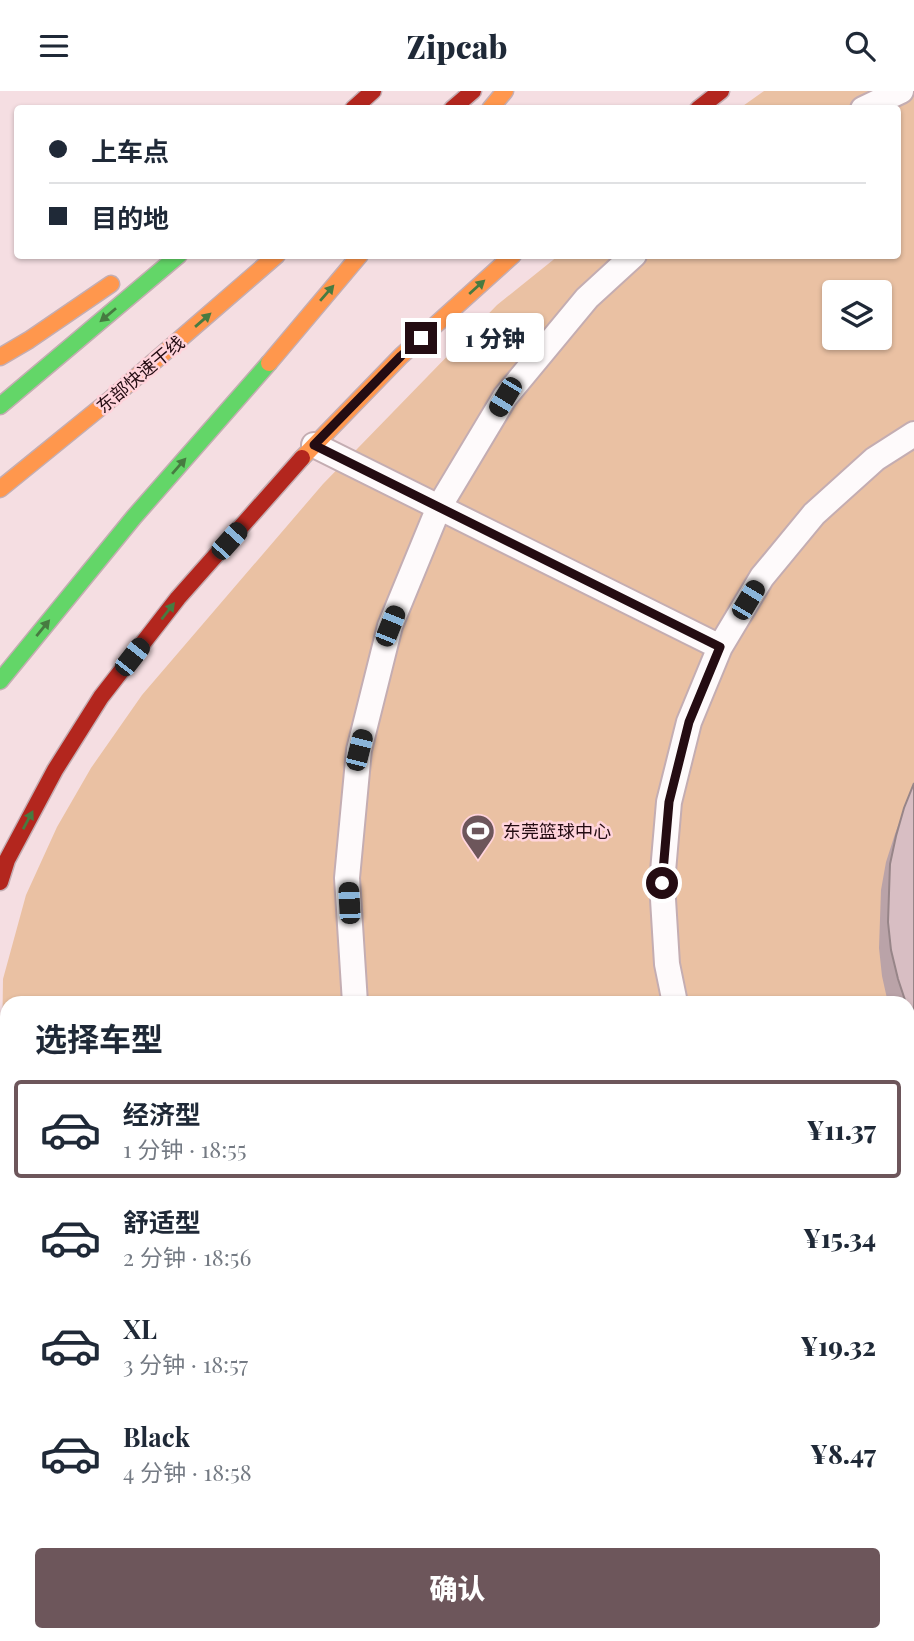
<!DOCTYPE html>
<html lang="zh">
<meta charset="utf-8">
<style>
:root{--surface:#fff;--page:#f2f2f3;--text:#1f2937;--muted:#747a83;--line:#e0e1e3;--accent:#6d565b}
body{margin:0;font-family:"Playfair Display","Noto Sans SC",serif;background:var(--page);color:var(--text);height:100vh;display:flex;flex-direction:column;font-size:26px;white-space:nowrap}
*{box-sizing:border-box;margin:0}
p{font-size:23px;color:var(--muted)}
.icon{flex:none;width:38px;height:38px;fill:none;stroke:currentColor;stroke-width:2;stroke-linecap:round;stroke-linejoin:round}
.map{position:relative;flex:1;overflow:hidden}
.panel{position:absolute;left:0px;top:905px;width:915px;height:646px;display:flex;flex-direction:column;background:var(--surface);border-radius:21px 21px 0 0;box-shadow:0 2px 5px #0004}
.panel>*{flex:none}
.guide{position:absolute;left:14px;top:14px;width:887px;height:154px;border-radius:7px;box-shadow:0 2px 5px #0004;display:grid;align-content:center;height:154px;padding:0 35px;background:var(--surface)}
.controls{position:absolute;left:822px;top:189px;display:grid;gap:14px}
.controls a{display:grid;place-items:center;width:70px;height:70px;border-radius:7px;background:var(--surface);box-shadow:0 2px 5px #0004;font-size:35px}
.end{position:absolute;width:32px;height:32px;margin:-16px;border:9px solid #240c12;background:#fff;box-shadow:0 0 0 4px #fff}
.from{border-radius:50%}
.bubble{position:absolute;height:49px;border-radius:7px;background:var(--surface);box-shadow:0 2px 5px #0004;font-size:23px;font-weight:800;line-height:49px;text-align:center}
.car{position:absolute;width:21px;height:42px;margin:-21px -10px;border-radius:9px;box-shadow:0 0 5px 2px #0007;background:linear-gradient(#222 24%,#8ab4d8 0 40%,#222 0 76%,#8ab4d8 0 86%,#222 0)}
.guide b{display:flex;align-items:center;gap:24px;height:66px;font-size:26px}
.guide b+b{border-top:2px solid var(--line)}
.guide i{width:18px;height:18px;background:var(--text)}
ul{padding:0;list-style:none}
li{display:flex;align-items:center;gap:21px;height:98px;margin:0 14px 10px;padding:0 21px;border:4px solid transparent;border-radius:7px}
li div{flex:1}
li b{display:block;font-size:26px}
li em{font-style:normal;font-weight:800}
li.current{border-color:var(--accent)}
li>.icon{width:63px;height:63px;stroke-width:1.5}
h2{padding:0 35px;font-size:32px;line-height:84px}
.primary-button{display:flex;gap:14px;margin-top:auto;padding:14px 35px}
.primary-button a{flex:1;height:80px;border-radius:7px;background:var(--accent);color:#fff;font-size:28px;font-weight:800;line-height:80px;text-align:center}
header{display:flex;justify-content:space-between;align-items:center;height:91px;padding:0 35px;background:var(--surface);font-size:32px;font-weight:800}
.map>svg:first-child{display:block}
.green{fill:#eac1a3;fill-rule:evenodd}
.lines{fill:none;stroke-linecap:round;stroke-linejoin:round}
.street-casing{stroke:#c4adb2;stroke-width:28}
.fast-casing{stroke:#c4adb2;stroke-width:19}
.slow-casing{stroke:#c4adb2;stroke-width:19}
.jam-casing{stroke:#c4adb2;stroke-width:19}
.street{stroke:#fefafb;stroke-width:24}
.fast{stroke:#63d668;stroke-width:16}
.slow{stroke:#ff974d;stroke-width:16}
.jam{stroke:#b3261e;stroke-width:16}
.wall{fill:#baa3a8}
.building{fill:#d8bec3;stroke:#978588;stroke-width:2}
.oneway{fill:#477b41}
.route{stroke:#240c12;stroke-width:9}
.labels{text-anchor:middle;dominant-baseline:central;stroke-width:5;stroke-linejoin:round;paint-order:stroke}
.street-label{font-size:18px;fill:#240c12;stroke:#ffd4dc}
.poi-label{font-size:18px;fill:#240c12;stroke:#ffd4dc;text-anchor:start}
</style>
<header><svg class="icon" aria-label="menu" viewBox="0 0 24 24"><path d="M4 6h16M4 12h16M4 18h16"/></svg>Zipcab<svg class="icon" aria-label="search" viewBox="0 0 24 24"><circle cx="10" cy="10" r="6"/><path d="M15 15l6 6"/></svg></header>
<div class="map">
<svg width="914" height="1550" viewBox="0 0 914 1550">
<rect width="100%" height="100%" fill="#f5dee2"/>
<path class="green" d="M764,0H914V1550H462L452,1544H908V912H7V1056L2,959L3,888L26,804L57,736L91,677L142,604L323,393L497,214L558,165L898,164V18L740,17ZM835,201H880V247H835Z"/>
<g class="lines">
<g class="street-casing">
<path id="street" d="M863,18L901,0
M314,354L720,556
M355,912L347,787L359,659L390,535L439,416L505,306L587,207L634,164
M675,912L667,873L662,792L669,711L689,631L720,556L762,486L814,423L875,368L914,343
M0,1030L7,1029
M908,1255L914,1259
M779,1544L792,1550"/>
</g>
<g class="fast-casing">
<path id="fast" d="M0,315L179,164
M0,590L134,426L269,272
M0,1394L7,1398
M219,1544L228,1550"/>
</g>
<g class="slow-casing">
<path id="slow" d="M490,18L505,0
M0,266L29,249L111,193
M269,272L360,164
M302,367L401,265L513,164
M0,398L112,307L277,164
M0,1301L7,1309
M139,1544L148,1550"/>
</g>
<g class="jam-casing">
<path id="jam" d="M353,18L373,0
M452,18L473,0
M698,18L721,0
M0,791L7,769L55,679L101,606L178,507L302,367
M0,1139L7,1157
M0,1451L7,1456
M354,1544L363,1550"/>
</g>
<use href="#street" class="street"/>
<use href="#fast" class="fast"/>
<use href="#slow" class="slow"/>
<use href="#jam" class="jam"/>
</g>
<path class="wall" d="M914,692V979L908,969V912H888L882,885L879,857L881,799L886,771L895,743Z"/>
<path class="building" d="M914,692V933L908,917V912H906L898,888L891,859L888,831L890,773L896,745L904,717Z"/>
<defs><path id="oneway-solid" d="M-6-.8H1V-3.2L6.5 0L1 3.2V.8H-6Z" transform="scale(1.75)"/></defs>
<g class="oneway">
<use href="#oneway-solid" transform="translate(477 196) rotate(-42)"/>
<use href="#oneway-solid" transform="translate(327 202) rotate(-49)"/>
<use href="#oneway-solid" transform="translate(108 224) rotate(140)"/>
<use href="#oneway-solid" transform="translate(203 229) rotate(-41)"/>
<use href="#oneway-solid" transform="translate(179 375) rotate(-49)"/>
<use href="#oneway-solid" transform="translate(168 520) rotate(-52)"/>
<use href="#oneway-solid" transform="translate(43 537) rotate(-51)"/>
<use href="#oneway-solid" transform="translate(28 729) rotate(-62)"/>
</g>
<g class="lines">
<path class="route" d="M421,247L401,265L314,354L720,556L689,631L669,711L662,792"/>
</g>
<defs>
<g id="stadium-pin" transform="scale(1.75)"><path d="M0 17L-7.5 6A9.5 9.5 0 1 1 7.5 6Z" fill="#6d565b" stroke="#ffd4dc"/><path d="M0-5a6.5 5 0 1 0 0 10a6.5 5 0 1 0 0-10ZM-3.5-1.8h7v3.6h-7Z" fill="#fff"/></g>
</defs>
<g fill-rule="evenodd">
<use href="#stadium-pin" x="478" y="740"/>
</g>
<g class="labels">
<g class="street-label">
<text transform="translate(140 283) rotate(-40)">东部快速干线</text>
</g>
<g class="poi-label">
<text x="503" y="740">东莞篮球中心</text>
</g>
</g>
</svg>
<div class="controls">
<a><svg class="icon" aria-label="layers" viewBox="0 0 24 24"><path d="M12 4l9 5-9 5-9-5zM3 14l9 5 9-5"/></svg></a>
</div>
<i class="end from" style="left:662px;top:792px"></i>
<i class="end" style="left:421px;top:247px"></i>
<div class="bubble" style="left:446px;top:222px;width:98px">1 分钟</div>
<i class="car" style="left:505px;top:306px;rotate:211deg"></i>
<i class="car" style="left:229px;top:450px;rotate:42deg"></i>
<i class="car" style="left:748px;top:509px;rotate:31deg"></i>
<i class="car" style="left:390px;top:535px;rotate:22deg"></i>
<i class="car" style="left:132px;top:566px;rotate:38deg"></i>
<i class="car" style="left:359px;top:659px;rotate:14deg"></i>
<i class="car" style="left:349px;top:812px;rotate:357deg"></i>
<div class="guide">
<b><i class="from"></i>上车点</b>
<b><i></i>目的地</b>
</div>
<section class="panel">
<h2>选择车型</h2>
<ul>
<li class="current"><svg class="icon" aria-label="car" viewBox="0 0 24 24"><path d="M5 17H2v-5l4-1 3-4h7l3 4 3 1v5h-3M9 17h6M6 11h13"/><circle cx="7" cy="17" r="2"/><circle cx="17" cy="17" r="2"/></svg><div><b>经济型</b><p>1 分钟 · 18:55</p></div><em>¥11.37</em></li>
<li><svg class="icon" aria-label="car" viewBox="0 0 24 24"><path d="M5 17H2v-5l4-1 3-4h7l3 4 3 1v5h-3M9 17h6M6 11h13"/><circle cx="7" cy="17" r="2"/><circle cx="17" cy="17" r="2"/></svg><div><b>舒适型</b><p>2 分钟 · 18:56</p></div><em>¥15.34</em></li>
<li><svg class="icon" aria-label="car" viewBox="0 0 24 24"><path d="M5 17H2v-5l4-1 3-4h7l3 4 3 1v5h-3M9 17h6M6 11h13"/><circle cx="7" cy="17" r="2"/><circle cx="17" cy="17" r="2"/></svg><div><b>XL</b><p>3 分钟 · 18:57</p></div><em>¥19.32</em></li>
<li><svg class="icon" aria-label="car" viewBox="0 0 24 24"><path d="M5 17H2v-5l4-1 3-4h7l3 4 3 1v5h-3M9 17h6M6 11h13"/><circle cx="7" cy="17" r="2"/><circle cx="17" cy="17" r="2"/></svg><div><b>Black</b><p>4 分钟 · 18:58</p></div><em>¥8.47</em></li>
</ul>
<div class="primary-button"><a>确认</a></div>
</section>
</div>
